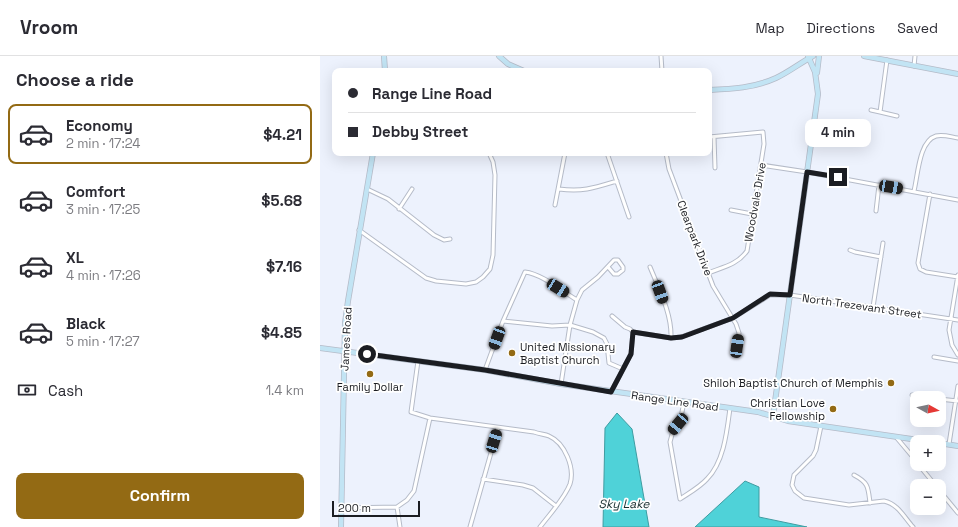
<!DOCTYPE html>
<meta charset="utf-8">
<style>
:root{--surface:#fff;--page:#f7f7f7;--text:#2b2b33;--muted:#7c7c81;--line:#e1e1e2;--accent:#936a14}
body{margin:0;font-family:"Space Grotesk",sans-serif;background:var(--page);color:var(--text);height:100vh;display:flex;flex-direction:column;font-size:15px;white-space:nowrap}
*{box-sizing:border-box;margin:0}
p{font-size:13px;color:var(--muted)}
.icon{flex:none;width:22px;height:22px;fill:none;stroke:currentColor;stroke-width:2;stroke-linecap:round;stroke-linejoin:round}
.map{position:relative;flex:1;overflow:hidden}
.panel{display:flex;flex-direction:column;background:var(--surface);width:320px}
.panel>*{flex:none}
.hud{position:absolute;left:12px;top:12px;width:380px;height:88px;border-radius:8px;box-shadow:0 4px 16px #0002;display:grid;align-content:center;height:88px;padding:0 16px;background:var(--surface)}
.needle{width:26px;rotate:98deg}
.tools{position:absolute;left:590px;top:335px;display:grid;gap:8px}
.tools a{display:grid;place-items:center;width:36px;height:36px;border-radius:8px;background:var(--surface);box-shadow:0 4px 16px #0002;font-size:20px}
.scale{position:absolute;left:12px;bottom:10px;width:88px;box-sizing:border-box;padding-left:4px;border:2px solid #1b1d22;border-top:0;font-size:11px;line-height:14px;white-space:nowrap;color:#1b1d22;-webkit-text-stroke:3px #fff;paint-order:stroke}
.end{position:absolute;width:18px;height:18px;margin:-9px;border:5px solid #1b1d22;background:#fff;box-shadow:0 0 0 2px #fff}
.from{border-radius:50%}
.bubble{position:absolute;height:28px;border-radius:8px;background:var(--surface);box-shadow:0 4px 16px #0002;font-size:13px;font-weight:800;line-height:28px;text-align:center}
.car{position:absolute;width:12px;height:24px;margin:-12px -6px;border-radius:5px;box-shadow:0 0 3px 1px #0007;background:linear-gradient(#222 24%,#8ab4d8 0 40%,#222 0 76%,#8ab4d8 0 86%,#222 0)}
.hud b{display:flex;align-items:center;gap:14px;height:38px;font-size:15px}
.hud b+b{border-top:1px solid var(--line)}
.hud i{width:10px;height:10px;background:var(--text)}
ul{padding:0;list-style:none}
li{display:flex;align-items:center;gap:12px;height:60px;margin:0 8px 6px;padding:0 8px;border:2px solid transparent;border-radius:8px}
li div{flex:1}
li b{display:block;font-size:15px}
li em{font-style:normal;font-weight:800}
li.active{border-color:var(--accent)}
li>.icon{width:36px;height:36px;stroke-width:1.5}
h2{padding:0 16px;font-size:18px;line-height:48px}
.pay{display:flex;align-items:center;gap:10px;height:44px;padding:0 16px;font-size:15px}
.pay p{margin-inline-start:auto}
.button{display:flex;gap:8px;margin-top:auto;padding:8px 16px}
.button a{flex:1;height:46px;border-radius:8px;background:var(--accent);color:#fff;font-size:16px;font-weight:800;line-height:46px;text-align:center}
header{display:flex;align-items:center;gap:24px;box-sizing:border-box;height:56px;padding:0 20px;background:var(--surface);border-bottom:1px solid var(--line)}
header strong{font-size:19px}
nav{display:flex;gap:22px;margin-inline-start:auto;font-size:14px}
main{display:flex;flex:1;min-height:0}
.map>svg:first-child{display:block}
.water{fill:#4fd2d8;stroke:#3f9ca1}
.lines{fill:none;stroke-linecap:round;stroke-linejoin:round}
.street-casing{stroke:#b5bbc8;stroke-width:5}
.secondary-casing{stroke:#b5bbc8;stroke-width:6}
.street{stroke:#fff;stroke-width:3}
.secondary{stroke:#c2e4f4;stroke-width:4.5}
.route{stroke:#1b1d22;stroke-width:5}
.poi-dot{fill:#936a14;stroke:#fff;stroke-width:1.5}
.labels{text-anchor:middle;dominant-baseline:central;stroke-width:3.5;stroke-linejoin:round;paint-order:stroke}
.street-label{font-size:11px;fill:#1b1d22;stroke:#fff}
.poi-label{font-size:11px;fill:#1b1d22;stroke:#fff;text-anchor:end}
.water-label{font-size:12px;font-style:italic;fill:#172e2f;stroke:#fff}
</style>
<header>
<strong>Vroom</strong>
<nav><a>Map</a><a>Directions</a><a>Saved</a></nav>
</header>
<main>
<section class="panel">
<h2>Choose a ride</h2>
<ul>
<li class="active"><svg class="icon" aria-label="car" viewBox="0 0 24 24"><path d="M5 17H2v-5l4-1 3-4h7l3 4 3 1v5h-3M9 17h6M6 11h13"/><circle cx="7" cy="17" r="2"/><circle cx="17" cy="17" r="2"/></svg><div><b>Economy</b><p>2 min · 17:24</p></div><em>$4.21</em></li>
<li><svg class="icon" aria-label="car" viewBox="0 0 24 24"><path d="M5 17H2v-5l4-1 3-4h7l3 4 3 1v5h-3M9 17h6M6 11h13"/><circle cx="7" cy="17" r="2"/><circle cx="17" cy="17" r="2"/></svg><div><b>Comfort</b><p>3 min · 17:25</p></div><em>$5.68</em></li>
<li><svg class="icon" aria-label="car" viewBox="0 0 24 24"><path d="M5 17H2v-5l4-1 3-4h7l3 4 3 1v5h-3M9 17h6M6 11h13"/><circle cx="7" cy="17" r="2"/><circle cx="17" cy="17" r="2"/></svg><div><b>XL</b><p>4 min · 17:26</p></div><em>$7.16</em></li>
<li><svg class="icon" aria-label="car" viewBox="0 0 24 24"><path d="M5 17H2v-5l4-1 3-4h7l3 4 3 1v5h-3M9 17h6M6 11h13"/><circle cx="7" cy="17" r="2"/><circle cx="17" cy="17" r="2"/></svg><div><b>Black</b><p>5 min · 17:27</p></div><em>$4.85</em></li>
</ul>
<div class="pay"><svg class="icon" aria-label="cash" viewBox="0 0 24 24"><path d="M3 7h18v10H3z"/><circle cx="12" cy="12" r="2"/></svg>Cash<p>1.4 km</p></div>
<div class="button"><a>Confirm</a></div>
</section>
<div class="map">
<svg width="638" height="471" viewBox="0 0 638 471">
<rect width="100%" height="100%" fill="#edf2fd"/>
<path class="water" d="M297,357L312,373L329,471H283L285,372Z
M425,425L439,431V461L487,471H375Z"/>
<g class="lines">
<g class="street-casing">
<path id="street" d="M341,0L342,15
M567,4L560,56L577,60
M594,10L595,0
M551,54L560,56
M394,81L395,112
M287,97L309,161
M346,97L349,113L393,230L416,268L419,277L417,290
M441,109L487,116L638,144
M47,133L68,143L114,179L124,184L130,183
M239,133C263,136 274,132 297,125
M594,135C598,119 599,85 616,80C623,78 631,81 638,82
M610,138L598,207L600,213L606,216L638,221
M235,149L245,97
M79,153L92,133
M411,154L432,158
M556,155L559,129
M39,174L106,222L116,225L146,228L156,226L163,221L170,213L173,199L175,119L173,106L169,97
M530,194L535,196L561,201
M330,211C339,233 352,258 351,282
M388,217C403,211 417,209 427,195L444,88L443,76L389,81
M638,219L629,274L632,289L638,299
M553,251L563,187
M292,260L305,271L310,273L313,276
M183,265L232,270L250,269L273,276L284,282L287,288L289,307L303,313
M313,276L351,282L361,281L413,262L450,239H470L638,264
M614,301L638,305
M98,305L91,356L110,362L214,376C219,378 225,378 229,380C245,387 255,412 250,428C245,442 229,459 220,471
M165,314L183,265L205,216C222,218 242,235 257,244
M241,328L250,269L257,244L262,234L278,221L294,204H298L303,211V214L298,218H294L288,211
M291,336L311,298L313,276
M592,339L613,342
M619,343L638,345
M364,346L361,361L358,368L353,375L350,386L360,443C369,437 380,431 387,423C404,406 407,375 410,352
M501,370L496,394L493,400L474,419L472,429L475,435L484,442L529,449L564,445C578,448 584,461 593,471
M576,381L597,406
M629,388L638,330
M598,408L616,430
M534,419C549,427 548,431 550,447
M163,423L203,429L213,432L236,450
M619,434L638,457
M77,451L80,471
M21,452L77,451L87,444L94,435L110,362
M150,471L178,372"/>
</g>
<g class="secondary-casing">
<path id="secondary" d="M64,0L65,15
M179,0L188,8L204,15
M544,0L638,18
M497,17L499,0
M389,34C412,33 434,32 456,22C469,16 480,7 493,0
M0,292L165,314L241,328L438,356L468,365L612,386
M453,360L498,38L495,16L488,0
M619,387L638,390
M21,471L25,267L28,245L53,97"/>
</g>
<use href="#street" class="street"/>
<use href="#secondary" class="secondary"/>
</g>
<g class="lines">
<path class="route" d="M47,298L165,314L291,336L311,298L313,276L351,282L362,281L413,262L450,238L470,239L487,116L518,121"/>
</g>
<g class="poi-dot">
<circle cx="192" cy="297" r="4"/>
<circle cx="50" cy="318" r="4"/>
<circle cx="571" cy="327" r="4"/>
<circle cx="513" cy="353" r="4"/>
</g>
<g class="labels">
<g class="street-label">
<text transform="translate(435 146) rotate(-80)">Woodvale Drive</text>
<text transform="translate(375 182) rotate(69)">Clearpark Drive</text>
<text transform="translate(542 250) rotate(8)">North Trezevant Street</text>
<text transform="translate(26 283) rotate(-87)">James Road</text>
<text transform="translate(355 345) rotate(8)">Range Line Road</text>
</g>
<g class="poi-label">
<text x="200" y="291" text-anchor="start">United Missionary<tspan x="200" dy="13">Baptist Church</tspan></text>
<text x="563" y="327">Shiloh Baptist Church of Memphis</text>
<text x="50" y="331" text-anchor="middle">Family Dollar</text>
<text x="505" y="347">Christian Love<tspan x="505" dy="13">Fellowship</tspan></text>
</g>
<g class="water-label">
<text x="304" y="448">Sky Lake</text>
</g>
</g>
</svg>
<div class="tools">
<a><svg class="needle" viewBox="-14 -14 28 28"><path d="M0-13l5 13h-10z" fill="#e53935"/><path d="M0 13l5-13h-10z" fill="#7c7c81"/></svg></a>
<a>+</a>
<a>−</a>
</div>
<div class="scale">200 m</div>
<i class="end from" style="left:47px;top:298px"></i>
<i class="end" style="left:518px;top:121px"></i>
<div class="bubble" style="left:485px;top:63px;width:66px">4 min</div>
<i class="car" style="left:571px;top:131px;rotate:100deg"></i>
<i class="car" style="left:238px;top:232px;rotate:122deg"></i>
<i class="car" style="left:340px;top:236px;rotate:160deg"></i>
<i class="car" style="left:177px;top:282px;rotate:200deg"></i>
<i class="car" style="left:417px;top:290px;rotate:8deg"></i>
<i class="car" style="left:358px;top:368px;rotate:220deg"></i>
<i class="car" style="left:174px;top:385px;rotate:17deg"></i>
<div class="hud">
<b><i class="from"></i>Range Line Road</b>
<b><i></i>Debby Street</b>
</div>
</div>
</main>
